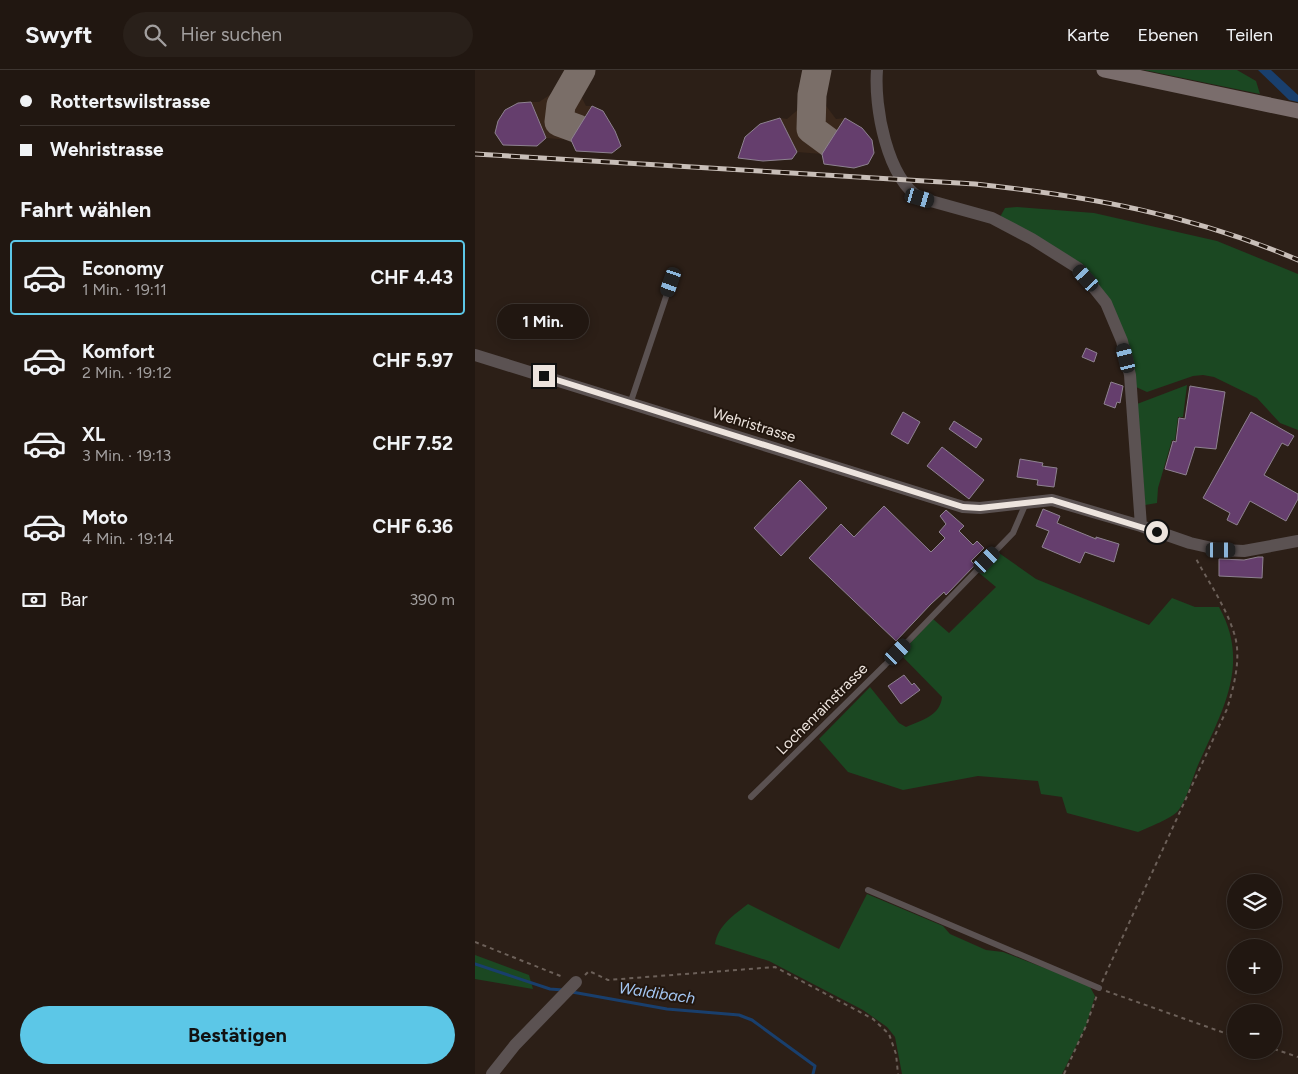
<!DOCTYPE html>
<html lang="de">
<meta charset="utf-8">
<style>
:root{--surface:#211711;--page:#29201a;--text:#f1f3f6;--muted:#a29f9f;--line:#3e3631;--accent:#5cc7e7}
body{margin:0;font-family:Figtree,sans-serif;background:var(--page);color:var(--text);height:100vh;display:flex;flex-direction:column;font-size:19px;white-space:nowrap}
*{box-sizing:border-box;margin:0}
p{font-size:16px;color:var(--muted)}
.icon{flex:none;width:28px;height:28px;fill:none;stroke:currentColor;stroke-width:2;stroke-linecap:round;stroke-linejoin:round}
.map{position:relative;flex:1;overflow:hidden}
.side{display:flex;flex-direction:column;background:var(--surface);width:475px}
.side>*{flex:none}
.hud{display:grid;align-content:center;height:110px;padding:0 20px;background:var(--surface)}
.controls{position:absolute;left:752px;top:804px;display:grid;gap:10px}
.controls a{display:grid;place-items:center;width:55px;height:55px;border-radius:50%;background:var(--surface);box-shadow:0 2px 12px #0003,0 0 0 1px var(--line);font-size:25px}
.end{position:absolute;width:22px;height:22px;margin:-11px;border:6px solid #ede4de;background:#111;box-shadow:0 0 0 2px #111}
.from{border-radius:50%}
.bubble{position:absolute;height:35px;border-radius:18px;background:var(--surface);box-shadow:0 2px 12px #0003,0 0 0 1px var(--line);font-size:16px;font-weight:700;line-height:35px;text-align:center}
.car{position:absolute;width:15px;height:30px;margin:-15px -8px;border-radius:6px;box-shadow:0 0 4px 1px #0007;background:linear-gradient(#222 24%,#8ab4d8 0 40%,#222 0 76%,#8ab4d8 0 86%,#222 0)}
.hud b{display:flex;align-items:center;gap:18px;height:48px;font-size:19px}
.hud b+b{border-top:1px solid var(--line)}
.hud i{width:12px;height:12px;background:var(--text)}
ul{padding:0;list-style:none}
li{display:flex;align-items:center;gap:15px;height:75px;margin:0 10px 8px;padding:0 10px;border:2px solid transparent;border-radius:5px}
li div{flex:1}
li b{display:block;font-size:19px}
li em{font-style:normal;font-weight:700}
li.current{border-color:var(--accent)}
li>.icon{width:45px;height:45px;stroke-width:1.5}
h2{padding:0 20px;font-size:22px;line-height:60px}
.pay{display:flex;align-items:center;gap:12px;height:55px;padding:0 20px;font-size:19px}
.pay p{margin-inline-start:auto}
.button{display:flex;gap:10px;margin-top:auto;padding:10px 20px}
.button a{flex:1;height:58px;border-radius:30px;background:var(--accent);color:#111;font-size:20px;font-weight:700;line-height:58px;text-align:center}
header{display:flex;align-items:center;gap:30px;box-sizing:border-box;height:70px;padding:0 25px;background:var(--surface);border-bottom:1px solid var(--line)}
header strong{font-size:24px}
nav{display:flex;gap:28px;margin-inline-start:auto;font-size:18px}
.search{width:350px;height:45px;background:var(--page);display:flex;align-items:center;gap:12px;box-sizing:border-box;padding:0 18px;border-radius:28px;color:var(--muted);font-size:19px}
main{display:flex;flex:1;min-height:0}
.map>svg:first-child{display:block}
.built{fill:#39271b}
.green{fill:#1b4822}
.water{fill:#193f6d}
.lines{fill:none;stroke-linecap:round;stroke-linejoin:round}
.stream{stroke:#193f6d;stroke-width:3}
.taxiway{stroke:#7a6e68;stroke-width:29}
.building{fill:#653e6d;stroke:#8e8290}
.path{stroke:#6c6059;stroke-width:2;stroke-dasharray:4 4;stroke-linecap:butt}
.lane{stroke:#5b5252;stroke-width:6}
.street{stroke:#5b5252;stroke-width:12}
.secondary{stroke:#7a6d6c;stroke-width:15}
.rail-casing{stroke:#c8beb8;stroke-width:5}
.rail{stroke:#22160e;stroke-width:3;stroke-dasharray:9;stroke-linecap:butt}
.route{stroke:#ede4de;stroke-width:6}
.labels{text-anchor:middle;dominant-baseline:central;stroke-width:4;stroke-linejoin:round;paint-order:stroke}
.street-label{font-size:15px;fill:#ede4de;stroke:#22160e}
.water-label{font-size:16px;font-style:italic;fill:#a3c5f1;stroke:#22160e}
</style>
<header>
<strong>Swyft</strong>
<div class="search"><svg class="icon" aria-label="search" viewBox="0 0 24 24"><circle cx="10" cy="10" r="6"/><path d="M15 15l6 6"/></svg>Hier suchen</div>
<nav><a>Karte</a><a>Ebenen</a><a>Teilen</a></nav>
</header>
<main>
<section class="side">
<div class="hud">
<b><i class="from"></i>Rottertswilstrasse</b>
<b><i></i>Wehristrasse</b>
</div>
<h2>Fahrt wählen</h2>
<ul>
<li class="current"><svg class="icon" aria-label="car" viewBox="0 0 24 24"><path d="M5 17H2v-5l4-1 3-4h7l3 4 3 1v5h-3M9 17h6M6 11h13"/><circle cx="7" cy="17" r="2"/><circle cx="17" cy="17" r="2"/></svg><div><b>Economy</b><p>1 Min. · 19:11</p></div><em>CHF 4.43</em></li>
<li><svg class="icon" aria-label="car" viewBox="0 0 24 24"><path d="M5 17H2v-5l4-1 3-4h7l3 4 3 1v5h-3M9 17h6M6 11h13"/><circle cx="7" cy="17" r="2"/><circle cx="17" cy="17" r="2"/></svg><div><b>Komfort</b><p>2 Min. · 19:12</p></div><em>CHF 5.97</em></li>
<li><svg class="icon" aria-label="car" viewBox="0 0 24 24"><path d="M5 17H2v-5l4-1 3-4h7l3 4 3 1v5h-3M9 17h6M6 11h13"/><circle cx="7" cy="17" r="2"/><circle cx="17" cy="17" r="2"/></svg><div><b>XL</b><p>3 Min. · 19:13</p></div><em>CHF 7.52</em></li>
<li><svg class="icon" aria-label="car" viewBox="0 0 24 24"><path d="M5 17H2v-5l4-1 3-4h7l3 4 3 1v5h-3M9 17h6M6 11h13"/><circle cx="7" cy="17" r="2"/><circle cx="17" cy="17" r="2"/></svg><div><b>Moto</b><p>4 Min. · 19:14</p></div><em>CHF 6.36</em></li>
</ul>
<div class="pay"><svg class="icon" aria-label="cash" viewBox="0 0 24 24"><path d="M3 7h18v10H3z"/><circle cx="12" cy="12" r="2"/></svg>Bar<p>390 m</p></div>
<div class="button"><a>Bestätigen</a></div>
</section>
<div class="map">
<svg width="823" height="1004" viewBox="0 0 823 1004">
<rect width="100%" height="100%" fill="#2c1f17"/>
<path class="built" d="M98,0H112L102,18L111,36H117L96,70L71,68L56,32H64L82,20L91,12Z
M337,0H350L345,23L346,29L361,49L370,48L347,84L322,82L305,48L312,49L326,37L332,25Z"/>
<path class="green" d="M669,0H762L781,11L785,24Z
M542,137L619,143L742,171L823,204V360L805,353L782,328L739,307L728,305L718,306L672,322L661,317L623,216L525,147L530,138Z
M712,315L708,347H703L700,370H697L683,418L682,433L670,435L662,334Z
M524,483L561,509L674,555L697,528L720,537H744C776,594 747,641 723,695C717,709 712,729 703,741C697,748 672,758 663,762L592,743L587,727L566,724L563,711L503,706L428,720L373,702L344,669L395,617L424,653L431,657C447,650 465,646 467,627L425,584L458,549L474,563L521,517L503,502Z
M392,824L468,856L475,864L511,880L528,882L614,915L620,926L611,956L587,1004H427L420,967L412,957L388,940L294,891L240,874C243,855 259,845 273,834L364,879Z
M0,885L54,905L58,919L0,909Z"/>
<path class="water" d="M783,0H796L823,25V32L814,30Z"/>
<g class="lines">
<path class="stream" d="M0,894L75,919L88,920
M97,922L192,939L264,945L277,950L340,996L338,1004"/>
<path class="taxiway" d="M342,0L337,25L336,59L355,73
M103,59L84,52L86,35L106,0"/>
</g>
<path class="building" d="M56,32L71,68L62,76L28,75L20,63L23,51L30,40L43,33Z
M117,36L128,41L140,61L146,76L137,83L101,81L96,70Z
M305,48L322,82L317,89L288,91L263,88L270,67L285,54Z
M370,48L387,58L397,70L399,83L393,94L379,98L349,94L347,84Z
M611,278L622,283L619,292L607,287Z
M636,312L648,316L645,333L642,332L640,338L629,334Z
M715,316L750,322L741,379L720,377L711,405L690,399L698,371L701,372L704,348L710,349Z
M428,342L445,352L433,374L416,364Z
M776,342L819,366L813,376L807,373L789,405L823,424V429L811,451L775,431L762,455L752,450L755,443L728,428Z
M479,351L507,369L501,378L474,359Z
M467,377L509,410L494,429L452,396Z
M545,389L568,393L567,396L582,398L579,417L562,415L563,410L542,407Z
M325,410L352,438L306,486L279,458Z
M409,436L456,482L470,468L464,462L471,454L465,446L471,440L489,456L484,461L498,475L502,471L509,478L496,491L500,495L471,525L469,522L456,534L421,571L334,488L366,454L379,467Z
M568,439L585,446L582,453L621,469V467L644,474L639,492L610,482L605,493L567,477L574,461L561,456Z
M783,487H788L787,508L744,506V489L769,490Z
M429,605L437,615L439,613L445,620L426,634L413,616Z"/>
<g class="lines">
<path class="path" d="M0,872L88,907
M110,905L114,901L133,910L300,897L398,949L414,964L421,984L423,1004
M627,912L752,639C759,616 767,587 759,563C751,537 733,511 720,487
M631,921L761,967
M799,979L823,987
M589,1004L611,956L622,925"/>
<path class="lane" d="M155,334L196,212
M276,727L410,595L538,463L551,433
M393,820L624,918"/>
<path class="street" d="M402,0C399,37 412,108 445,128L517,148L557,169L603,198L631,233L647,271L655,305L666,456
M0,285L488,437L505,438L577,430L666,456L715,473L746,480L769,481L823,471
M17,1004L40,975L101,912"/>
<path class="secondary" d="M629,0L823,41"/>
<g class="rail-casing">
<path id="rail" d="M0,84L500,114C613,126 718,145 823,190"/>
</g>
<use href="#rail" class="rail"/>
</g>
<g class="lines">
<path class="route" d="M69,306L488,437L505,438L577,430L682,462"/>
</g>
<g class="labels">
<g class="street-label">
<text transform="translate(279 355) rotate(17)">Wehristrasse</text>
<text transform="translate(347 639) rotate(-45)">Lochenrainstrasse</text>
</g>
<g class="water-label">
<text transform="translate(182 923) rotate(8)">Waldibach</text>
</g>
</g>
</svg>
<div class="controls">
<a><svg class="icon" aria-label="layers" viewBox="0 0 24 24"><path d="M12 4l9 5-9 5-9-5zM3 14l9 5 9-5"/></svg></a>
<a>+</a>
<a>−</a>
</div>
<i class="end from" style="left:682px;top:462px"></i>
<i class="end" style="left:69px;top:306px"></i>
<div class="bubble" style="left:22px;top:234px;width:92px">1 Min.</div>
<i class="car" style="left:445px;top:128px;rotate:106deg"></i>
<i class="car" style="left:611px;top:208px;rotate:318deg"></i>
<i class="car" style="left:196px;top:212px;rotate:199deg"></i>
<i class="car" style="left:651px;top:288px;rotate:346deg"></i>
<i class="car" style="left:746px;top:480px;rotate:90deg"></i>
<i class="car" style="left:512px;top:490px;rotate:44deg"></i>
<i class="car" style="left:423px;top:582px;rotate:44deg"></i>
</div>
</main>
